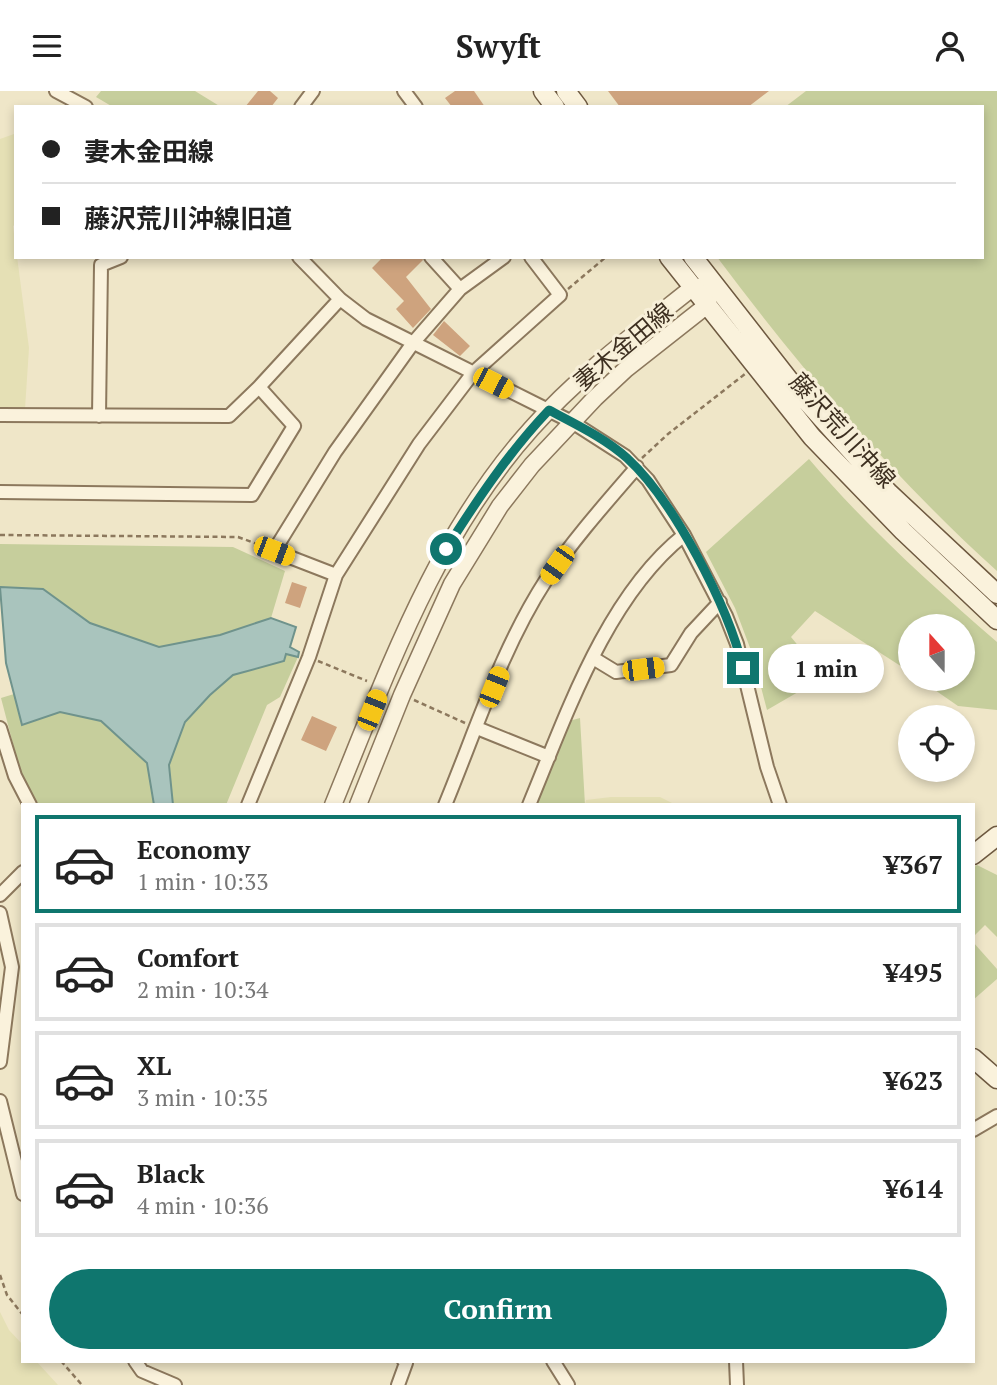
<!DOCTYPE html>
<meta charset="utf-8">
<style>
:root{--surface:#fff;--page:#f2f2f2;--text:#222;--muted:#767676;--line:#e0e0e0;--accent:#0f766e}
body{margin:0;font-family:"PT Serif","Noto Sans JP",serif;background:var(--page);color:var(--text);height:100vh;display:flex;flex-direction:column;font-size:26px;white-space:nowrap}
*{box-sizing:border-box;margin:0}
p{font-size:23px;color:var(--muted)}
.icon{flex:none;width:38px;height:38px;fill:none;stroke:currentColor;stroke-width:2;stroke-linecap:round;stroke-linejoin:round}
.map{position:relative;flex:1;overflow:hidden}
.details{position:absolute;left:21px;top:712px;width:954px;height:560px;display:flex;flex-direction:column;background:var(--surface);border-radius:0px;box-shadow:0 4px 10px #0003}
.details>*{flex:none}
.hud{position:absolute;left:14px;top:14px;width:970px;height:154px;border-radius:0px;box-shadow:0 4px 10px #0003;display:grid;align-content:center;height:154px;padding:0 28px;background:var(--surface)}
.needle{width:46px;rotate:339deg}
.buttons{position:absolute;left:898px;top:523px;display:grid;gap:14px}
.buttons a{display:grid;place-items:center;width:77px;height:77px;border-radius:50%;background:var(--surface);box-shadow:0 4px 10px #0003;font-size:35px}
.end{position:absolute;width:32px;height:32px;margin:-16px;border:9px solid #0f766e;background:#fff;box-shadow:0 0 0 4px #fff}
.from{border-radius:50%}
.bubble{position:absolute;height:49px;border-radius:24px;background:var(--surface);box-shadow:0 4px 10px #0003;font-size:23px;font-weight:700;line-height:49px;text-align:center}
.car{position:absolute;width:21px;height:42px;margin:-21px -10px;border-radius:9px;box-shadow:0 0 5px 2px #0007;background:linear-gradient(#f5c518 24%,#345 0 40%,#f5c518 0 76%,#345 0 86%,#f5c518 0)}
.hud b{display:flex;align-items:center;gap:24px;height:66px;font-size:26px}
.hud b+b{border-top:2px solid var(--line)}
.hud i{width:18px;height:18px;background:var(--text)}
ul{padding:12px 0 0;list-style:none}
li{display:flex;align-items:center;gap:21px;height:98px;margin:0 14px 10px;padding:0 14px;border:4px solid var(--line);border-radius:0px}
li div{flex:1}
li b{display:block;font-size:26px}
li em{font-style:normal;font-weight:700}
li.active{border-color:var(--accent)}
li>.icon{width:63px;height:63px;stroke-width:1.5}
.action{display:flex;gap:14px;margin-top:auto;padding:14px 28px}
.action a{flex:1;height:80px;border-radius:42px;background:var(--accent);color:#fff;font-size:28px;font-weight:700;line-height:80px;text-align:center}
header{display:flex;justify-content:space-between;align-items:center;height:91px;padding:0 28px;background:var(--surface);font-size:32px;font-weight:700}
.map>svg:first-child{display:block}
.farmland{fill:#e5e0b5}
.green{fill:#c6ce9c}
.water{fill:#a9c4bd;stroke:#6f938c;stroke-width:2}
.building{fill:#cea37e}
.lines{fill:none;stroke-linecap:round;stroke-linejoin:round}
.minor-casing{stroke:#8c785d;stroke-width:16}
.tertiary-casing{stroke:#8c785d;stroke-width:19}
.secondary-casing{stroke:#6e5940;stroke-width:21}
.path{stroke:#8c785d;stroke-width:2.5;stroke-dasharray:5 3.5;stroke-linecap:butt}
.minor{stroke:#faf2dc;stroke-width:12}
.tertiary{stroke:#faf2dc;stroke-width:16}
.secondary{stroke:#faf2dc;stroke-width:18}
.route{stroke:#0f766e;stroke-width:9}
.labels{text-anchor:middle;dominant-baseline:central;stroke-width:6;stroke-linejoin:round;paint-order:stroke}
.street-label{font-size:24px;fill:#3d2f20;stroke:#f7efd8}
</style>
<header><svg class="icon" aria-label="menu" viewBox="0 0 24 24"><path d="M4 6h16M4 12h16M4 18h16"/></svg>Swyft<svg class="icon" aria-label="person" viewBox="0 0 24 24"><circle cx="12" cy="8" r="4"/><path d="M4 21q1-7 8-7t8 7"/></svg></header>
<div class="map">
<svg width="997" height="1294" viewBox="0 0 997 1294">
<rect width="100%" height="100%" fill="#efe6c8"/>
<path class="farmland" d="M16,38V133L13,135L29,257L25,318L0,317V48L14,43Z
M611,706H660L676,714H585L586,709Z
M0,1221L9,1239L23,1254V1270L37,1271L58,1294H0Z"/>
<path class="green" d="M101,0H195L221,16H113L96,6Z
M806,0H997V480C895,388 799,276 717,166H982V16H785Z
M809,368C865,434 931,494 997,551V619L958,615L919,588H962V536H910V581L815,520L791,546L824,586L767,619L752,562L735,517L706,461Z
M0,453L233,456L285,480L271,527L220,544L160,556L90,532L43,498L0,496Z
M286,563L298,566L280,606L267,614L226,714H173L169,674L185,631L210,604L233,584L283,570Z
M14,603L22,634L60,621L101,630L147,672L154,714H37L23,691L1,607Z
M580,627L585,714H537L569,630Z
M977,774L997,784V846L985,834L973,846V777Z
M973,851L997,878V888L973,909Z"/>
<path class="water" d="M0,496L43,498L90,532L159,556L220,544L271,527L296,536L290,556L299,561L298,566L286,563L284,570L233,584L210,604L185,631L169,674L173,714H154L147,672L101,630L60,621L22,634L6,572Z"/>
<path class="building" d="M258,0H270L278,7L271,16H245Z
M455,0H474L485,16H452L445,7Z
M608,0H769L748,16H620Z
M383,166H422L423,169L406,186L431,218L413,237L396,218L404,210L372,177Z
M444,230L470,255L460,265L433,244Z
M292,491L307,496L300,517L285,512Z
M312,625L337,636L326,660L301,649Z"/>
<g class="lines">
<g class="minor-casing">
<path id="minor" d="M56,0L86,16
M404,0L416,16
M301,16L313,0
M299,166L340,208L366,228L572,331L625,365L648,389L684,444L726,525L737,553L767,676L780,714
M431,166L460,198
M0,324L229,325L259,296L340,208
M99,325L101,174L121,166
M0,401L252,404L294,335L259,296
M336,484L274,460L335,361L413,252L460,198L504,166
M593,567L616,581L671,574L691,542L720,511
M0,637L15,685L30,714
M477,637L549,666
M248,714L309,566L336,484L419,353L473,282L560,204L531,166
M445,714C476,639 502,557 546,489C573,449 605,413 637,376
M529,714C566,625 606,506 684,444
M0,804L23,781
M0,822L12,876L0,971
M0,1010L23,1103
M973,1039L997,1025
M135,1270L142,1280L175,1294
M553,1270L568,1294
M736,1270L737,1294
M398,1294L406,1272L404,1270"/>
</g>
<g class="tertiary-casing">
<path id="tertiary" d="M333,714C388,580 434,446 532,337C579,284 637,241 692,197L714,194L706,215L626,278L595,307L532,374L500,415L452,493L402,604L358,714"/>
</g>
<g class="secondary-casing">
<path id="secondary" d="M543,0L555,16
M566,0L578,16
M669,166L812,346L903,440L997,529
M693,166L800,303L888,401L997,503
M973,764L997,745
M973,967L997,988"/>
</g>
<path class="path" d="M568,198L606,166
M642,367L668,343L745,283
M0,444L238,446L265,456
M318,570L367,590
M414,609L465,632
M0,1184L7,1204L23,1224
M61,1270L82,1294"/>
<use href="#minor" class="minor"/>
<use href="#tertiary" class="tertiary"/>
<use href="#secondary" class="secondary"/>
</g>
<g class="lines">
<path class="route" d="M446,458C477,409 509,361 549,319C575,333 605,347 627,367C674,410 728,515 743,577"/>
</g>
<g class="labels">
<g class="street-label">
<text transform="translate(623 255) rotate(-40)">妻木金田線</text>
<text transform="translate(843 339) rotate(48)">藤沢荒川沖線</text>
</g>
</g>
</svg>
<div class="buttons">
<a><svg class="needle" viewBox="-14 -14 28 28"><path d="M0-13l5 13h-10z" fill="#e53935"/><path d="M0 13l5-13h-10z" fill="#767676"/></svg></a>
<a><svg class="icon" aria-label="locate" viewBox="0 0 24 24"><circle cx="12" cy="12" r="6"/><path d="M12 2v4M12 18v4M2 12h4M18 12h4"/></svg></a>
</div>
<i class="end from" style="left:446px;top:458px"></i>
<i class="end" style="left:743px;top:577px"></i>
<div class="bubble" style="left:768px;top:553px;width:116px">1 min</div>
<i class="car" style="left:493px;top:292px;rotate:117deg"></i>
<i class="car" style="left:274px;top:460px;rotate:111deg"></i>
<i class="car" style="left:557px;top:474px;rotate:215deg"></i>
<i class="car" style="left:643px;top:578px;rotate:83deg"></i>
<i class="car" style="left:494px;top:596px;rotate:22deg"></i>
<i class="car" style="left:372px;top:619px;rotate:22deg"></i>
<div class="hud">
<b><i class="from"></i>妻木金田線</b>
<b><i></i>藤沢荒川沖線旧道</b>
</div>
<section class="details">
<ul>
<li class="active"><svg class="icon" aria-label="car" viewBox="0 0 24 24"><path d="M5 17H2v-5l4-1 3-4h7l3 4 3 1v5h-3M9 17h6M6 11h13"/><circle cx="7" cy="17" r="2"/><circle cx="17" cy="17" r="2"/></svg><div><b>Economy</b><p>1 min · 10:33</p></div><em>¥367</em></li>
<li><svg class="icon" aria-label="car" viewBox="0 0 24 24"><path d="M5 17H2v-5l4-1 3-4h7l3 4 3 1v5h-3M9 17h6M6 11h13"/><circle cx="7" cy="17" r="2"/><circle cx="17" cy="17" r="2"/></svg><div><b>Comfort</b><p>2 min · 10:34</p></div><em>¥495</em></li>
<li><svg class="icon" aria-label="car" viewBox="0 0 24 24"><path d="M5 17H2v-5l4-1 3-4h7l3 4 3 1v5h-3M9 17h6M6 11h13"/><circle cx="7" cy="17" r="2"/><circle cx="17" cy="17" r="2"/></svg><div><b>XL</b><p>3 min · 10:35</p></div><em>¥623</em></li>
<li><svg class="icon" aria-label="car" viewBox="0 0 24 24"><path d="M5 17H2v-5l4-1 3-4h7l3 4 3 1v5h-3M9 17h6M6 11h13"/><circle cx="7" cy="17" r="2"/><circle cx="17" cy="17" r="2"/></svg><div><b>Black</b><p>4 min · 10:36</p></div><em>¥614</em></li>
</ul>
<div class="action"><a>Confirm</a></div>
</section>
</div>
